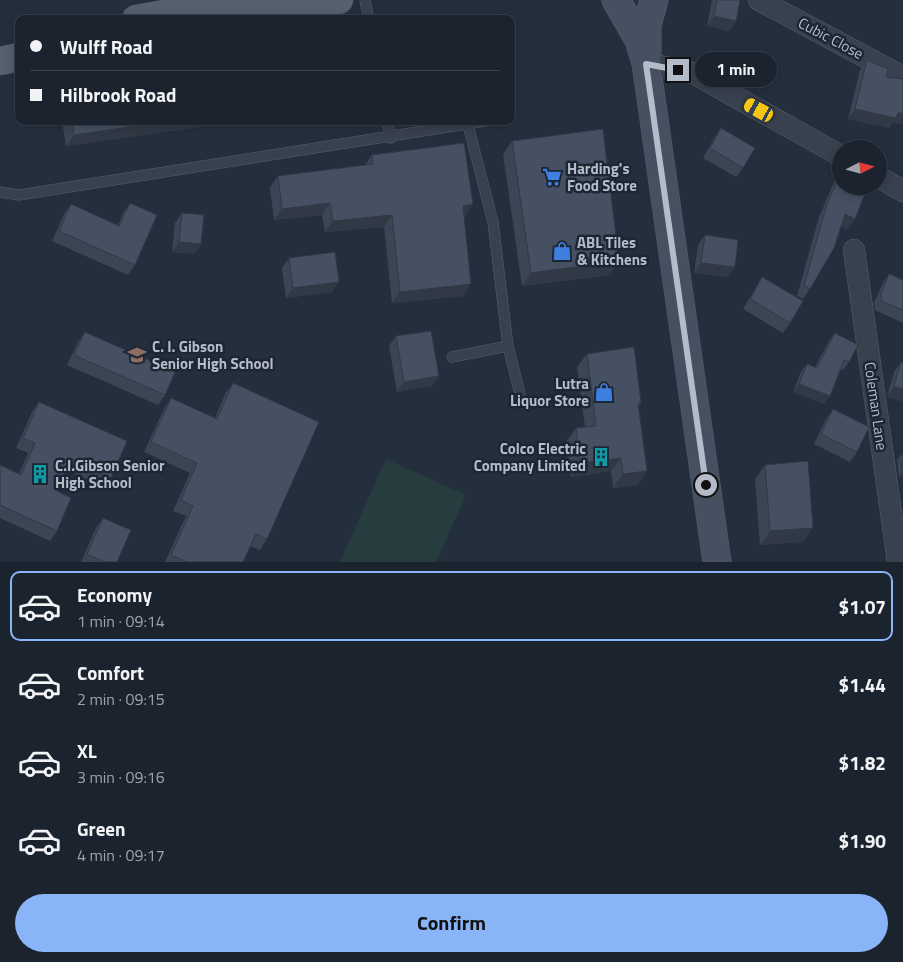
<!DOCTYPE html>
<meta charset="utf-8">
<style>
:root{--surface:#1b232e;--page:#242b36;--text:#f1f3f6;--muted:#a0a4aa;--line:#39404a;--accent:#8ab4f8}
body{margin:0;font-family:"Titillium Web",sans-serif;background:var(--page);color:var(--text);height:100vh;display:flex;flex-direction:column;font-size:19px;white-space:nowrap}
*{box-sizing:border-box;margin:0}
p{font-size:16px;color:var(--muted)}
.icon{flex:none;width:28px;height:28px;fill:none;stroke:currentColor;stroke-width:2;stroke-linecap:round;stroke-linejoin:round}
.map{position:relative;height:562px;overflow:hidden}
.panel{display:flex;flex-direction:column;background:var(--surface);flex:1}
.panel>*{flex:none}
.banner{position:absolute;left:15px;top:15px;width:500px;height:110px;border-radius:10px;box-shadow:0 2px 12px #0003,0 0 0 1px var(--line);display:grid;align-content:center;height:110px;padding:0 15px;background:var(--surface)}
.needle{width:32px;rotate:84deg}
.tools{position:absolute;left:832px;top:140px;display:grid;gap:10px}
.tools a{display:grid;place-items:center;width:55px;height:55px;border-radius:50%;background:var(--surface);box-shadow:0 2px 12px #0003,0 0 0 1px var(--line);font-size:25px}
.end{position:absolute;width:22px;height:22px;margin:-11px;border:6px solid #b4bcc9;background:#111;box-shadow:0 0 0 2px #111}
.from{border-radius:50%}
.bubble{position:absolute;height:35px;border-radius:18px;background:var(--surface);box-shadow:0 2px 12px #0003,0 0 0 1px var(--line);font-size:16px;font-weight:700;line-height:35px;text-align:center}
.car{position:absolute;width:15px;height:30px;margin:-15px -8px;border-radius:6px;box-shadow:0 0 4px 1px #0007;background:linear-gradient(#f5c518 24%,#345 0 40%,#f5c518 0 76%,#345 0 86%,#f5c518 0)}
.banner b{display:flex;align-items:center;gap:18px;height:48px;font-size:19px}
.banner b+b{border-top:1px solid var(--line)}
.banner i{width:12px;height:12px;background:var(--text)}
ul{padding:9px 0 0;list-style:none}
li{display:flex;align-items:center;gap:15px;height:70px;margin:0 10px 8px;padding:0 5px;border:2px solid transparent;border-radius:10px}
li div{flex:1}
li b{display:block;font-size:19px}
li em{font-style:normal;font-weight:700}
li.active{border-color:var(--accent)}
li>.icon{width:45px;height:45px;stroke-width:1.5}
.primary-button{display:flex;gap:10px;margin-top:auto;padding:10px 15px}
.primary-button a{flex:1;height:58px;border-radius:30px;background:var(--accent);color:#111;font-size:20px;font-weight:700;line-height:58px;text-align:center}
.map>svg:first-child{display:block}
.green{fill:#263c3f}
.lines{fill:none;stroke-linecap:round;stroke-linejoin:round}
.service-casing{stroke:#565f6c;stroke-width:11}
.minor-casing{stroke:#565f6c;stroke-width:22}
.secondary-casing{stroke:#565f6c;stroke-width:29}
.primary-casing{stroke:#414a57;stroke-width:29}
.service{stroke:#38414e;stroke-width:10}
.minor{stroke:#38414e;stroke-width:21}
.secondary{stroke:#465061;stroke-width:28}
.primary{stroke:#56606e;stroke-width:28}
.wall{fill:#3b4654}
.shaded-wall{fill:#303945}
.building{fill:#455162;stroke:#303945}
.route{stroke:#b4bcc9;stroke-width:6}
.labels{text-anchor:middle;dominant-baseline:central;stroke-width:5;stroke-linejoin:round;paint-order:stroke}
.street-label{font-size:15px;fill:#b4bcc9;stroke:#1d2633}
.poi-label{font-size:15px;font-weight:bold;fill:#b4bcc9;stroke:#1d2633;text-anchor:start}
</style>
<div class="map">
<svg width="903" height="562" viewBox="0 0 903 562">
<rect width="100%" height="100%" fill="#242f3e"/>
<path class="green" d="M386,459L466,495L436,562H340Z"/>
<g class="lines">
<g class="service-casing">
<path id="service" d="M365,0L369,19
M387,121L391,138
M468,125L493,222L508,346L521,398
M0,192L19,195L486,121
M452,357L508,346"/>
</g>
<g class="minor-casing">
<path id="minor" d="M759,0L903,77
M646,63L693,73L841,156
M879,177L903,191
M854,250L898,562"/>
</g>
<g class="secondary-casing">
<path id="secondary" d="M616,0L639,40L646,63L717,562
M647,53V25L654,0"/>
</g>
<g class="primary-casing">
<path id="primary" d="M136,19L242,0
M231,19L339,0
M0,61L19,57"/>
</g>
<use href="#service" class="service"/>
<use href="#minor" class="minor"/>
<use href="#secondary" class="secondary"/>
<use href="#primary" class="primary"/>
</g>
<path class="wall" d="M712,0H740L736,21L729,31L707,26Z
M867,60L886,77L903,79V124L893,123L889,128L848,119L860,70Z
M62,121H242L66,146Z
M721,128L743,168L736,177L703,158L714,138Z
M512,141L619,261L610,275L522,286L503,154Z
M372,155L473,204L464,216V296L392,303L384,227L325,232L322,215L274,220L270,187L278,176L365,165Z
M841,172L855,219L848,229L841,226L810,289L803,299L797,296L819,217L834,182Z
M130,203L135,265L128,275L52,241L64,214L71,204L118,225L123,213Z
M182,213L201,244L194,254L172,252L175,223Z
M705,235L735,267L728,277L694,273L698,245Z
M289,258L332,292L286,298L282,268Z
M889,274L903,280V323L875,310L874,303L883,283Z
M762,277L790,323L783,333L743,309L756,287Z
M85,332L165,395L158,405L67,365L78,342Z
M835,333L849,362L843,370L841,369L830,396L824,404L793,392L801,372L807,364L815,367L829,341Z
M396,336L432,386L397,392L389,346Z
M587,354L641,403L639,407L637,485L613,488L611,471L571,477L566,442L576,428L585,427L577,367Z
M901,362L903,402L887,396L894,372Z
M233,383L267,539L260,550L250,546L243,562H165L186,516L173,511L190,473L144,452L164,409L171,398L215,418L225,394Z
M39,402L111,478L104,488L66,470L57,491V531L50,541L0,518V465L19,474L28,453L16,448L32,412Z
M833,409L857,452L850,462L814,444L826,419Z
M901,455L903,477H899L897,460Z
M765,465L803,542L760,545L755,479Z
M103,518L117,562H81L96,528Z"/>
<path class="shaded-wall" d="M714,16L736,21L729,31L707,26Z
M855,109L903,113V124L893,123L889,128L848,119Z
M171,121H242L66,146L74,135Z
M330,203L322,215L274,220L282,209Z
M473,204L465,216L455,217L463,206Z
M845,214L855,219L848,229L838,224Z
M392,215L384,227L325,232L333,221Z
M179,242L201,244L194,254L172,252Z
M619,261L610,275L522,286L531,273Z
M701,263L735,267L728,277L694,273Z
M339,282L332,292L286,298L293,288Z
M471,284L464,296L392,303L400,292Z
M439,376L432,386L397,392L404,382Z
M799,384L830,396L824,404L793,392Z
M894,386L903,389V402L887,396Z
M621,458L611,471L571,477L580,463Z
M647,471L637,485L613,488L623,474Z
M902,472H903V477H899Z
M813,528L803,542L760,545L770,531Z"/>
<path class="building" d="M717,0H740L736,21L714,16Z
M867,60L888,69L886,77L903,79V113H898L896,118L855,109Z
M72,121H171L74,135Z
M721,128L755,148L743,168L710,148Z
M603,129L619,261L531,273L512,141Z
M464,143L473,204L463,206L471,284L400,292L392,215L333,221L330,203L282,209L278,176L373,164L372,155Z
M841,172V186H868L855,219L845,214L834,248L810,289L804,286L826,207Z
M130,203L157,215L135,265L59,231L71,204L119,226Z
M182,213L204,215L201,244L179,242Z
M705,235L738,240L735,267L701,263Z
M335,252L339,282L293,288L289,258Z
M889,274L903,280V310L882,301L881,294Z
M762,277L803,301L790,323L750,299Z
M431,331L439,376L404,382L396,336Z
M85,332L175,372L165,395L74,355Z
M835,333L858,345L849,362L844,360L830,396L799,384L807,364L817,368Z
M634,347L641,403H638L647,471L623,474L621,458L580,463L576,428L596,426L587,354Z
M901,362L903,363V389L894,386Z
M233,383L319,422L267,539L256,534L243,562H187L171,555L193,506L181,500L197,463L151,442L171,398L217,419Z
M39,402L127,441L111,478L71,459L57,491L71,498L57,531L0,505V465L21,475L35,443L23,438Z
M833,409L869,427L857,452L821,434Z
M901,455H903V472H902Z
M808,461L813,528L770,531L765,465Z
M103,518L131,530L117,562H104L87,554Z"/>
<g class="lines">
<path class="route" d="M678,70L646,64L706,485"/>
</g>
<defs>
<g id="supermarket-bare" transform="scale(1.5)"><path d="M-6-5.5h2.5l.6 2H6L4.5 2H-2.5L-4.4-4H-6ZM-1.5 3.2a1.3 1.3 0 1 0 .1 0ZM3 3.2a1.3 1.3 0 1 0 .1 0Z" fill="#3f7fe0" stroke="#1d2633" stroke-width="2.5" paint-order="stroke"/></g>
<g id="shop-bare" transform="scale(1.5)"><path d="M-5-2.5h2.3a2.7 3.5 0 0 1 5.4 0H5L5.5 6h-11ZM-1.5-2.5h3a1.5 2.3 0 0 0-3 0Z" fill="#3f7fe0" stroke="#1d2633" stroke-width="2.5" paint-order="stroke"/></g>
<g id="school-bare" transform="scale(1.5)"><path d="M0-5L7-2L0 1L-7-2ZM-4 1L0 2.5L4 1V4Q0 6-4 4Z" fill="#8d6e63" stroke="#1d2633" stroke-width="2.5" paint-order="stroke"/></g>
<g id="building-bare" transform="scale(1.5)"><path d="M-4-6H4V6H1V3H-1V6H-4ZM-2.5-4.3h1.7v1.8h-1.7ZM.8-4.3h1.7v1.8H.8ZM-2.5-1h1.7V.8h-1.7ZM.8-1h1.7V.8H.8Z" fill="#0f9aa8" stroke="#1d2633" stroke-width="2.5" paint-order="stroke"/></g>
</defs>
<g fill-rule="evenodd">
<use href="#supermarket-bare" x="552" y="177"/>
<use href="#shop-bare" x="562" y="251"/>
<use href="#school-bare" x="137" y="355"/>
<use href="#shop-bare" x="604" y="392"/>
<use href="#building-bare" x="601" y="457"/>
<use href="#building-bare" x="40" y="474"/>
</g>
<g class="labels">
<g class="street-label">
<text transform="translate(831 38) rotate(28)">Cubic Close</text>
<text transform="translate(876 406) rotate(82)">Coleman Lane</text>
</g>
<g class="poi-label">
<text x="567" y="168">Harding's<tspan x="567" dy="17">Food Store</tspan></text>
<text x="577" y="242">ABL Tiles<tspan x="577" dy="17">&amp; Kitchens</tspan></text>
<text x="152" y="346">C. I. Gibson<tspan x="152" dy="17">Senior High School</tspan></text>
<text x="589" y="383" text-anchor="end">Lutra<tspan x="589" dy="17">Liquor Store</tspan></text>
<text x="586" y="448" text-anchor="end">Colco Electric<tspan x="586" dy="17">Company Limited</tspan></text>
<text x="55" y="465">C.I.Gibson Senior<tspan x="55" dy="17">High School</tspan></text>
</g>
</g>
</svg>
<div class="tools">
<a><svg class="needle" viewBox="-14 -14 28 28"><path d="M0-13l5 13h-10z" fill="#e53935"/><path d="M0 13l5-13h-10z" fill="#a0a4aa"/></svg></a>
</div>
<i class="end from" style="left:706px;top:485px"></i>
<i class="end" style="left:678px;top:70px"></i>
<div class="bubble" style="left:695px;top:52px;width:82px">1 min</div>
<i class="car" style="left:759px;top:110px;rotate:299deg"></i>
<div class="banner">
<b><i class="from"></i>Wulff Road</b>
<b><i></i>Hilbrook Road</b>
</div>
</div>
<section class="panel">
<ul>
<li class="active"><svg class="icon" aria-label="car" viewBox="0 0 24 24"><path d="M5 17H2v-5l4-1 3-4h7l3 4 3 1v5h-3M9 17h6M6 11h13"/><circle cx="7" cy="17" r="2"/><circle cx="17" cy="17" r="2"/></svg><div><b>Economy</b><p>1 min · 09:14</p></div><em>$1.07</em></li>
<li><svg class="icon" aria-label="car" viewBox="0 0 24 24"><path d="M5 17H2v-5l4-1 3-4h7l3 4 3 1v5h-3M9 17h6M6 11h13"/><circle cx="7" cy="17" r="2"/><circle cx="17" cy="17" r="2"/></svg><div><b>Comfort</b><p>2 min · 09:15</p></div><em>$1.44</em></li>
<li><svg class="icon" aria-label="car" viewBox="0 0 24 24"><path d="M5 17H2v-5l4-1 3-4h7l3 4 3 1v5h-3M9 17h6M6 11h13"/><circle cx="7" cy="17" r="2"/><circle cx="17" cy="17" r="2"/></svg><div><b>XL</b><p>3 min · 09:16</p></div><em>$1.82</em></li>
<li><svg class="icon" aria-label="car" viewBox="0 0 24 24"><path d="M5 17H2v-5l4-1 3-4h7l3 4 3 1v5h-3M9 17h6M6 11h13"/><circle cx="7" cy="17" r="2"/><circle cx="17" cy="17" r="2"/></svg><div><b>Green</b><p>4 min · 09:17</p></div><em>$1.90</em></li>
</ul>
<div class="primary-button"><a>Confirm</a></div>
</section>
